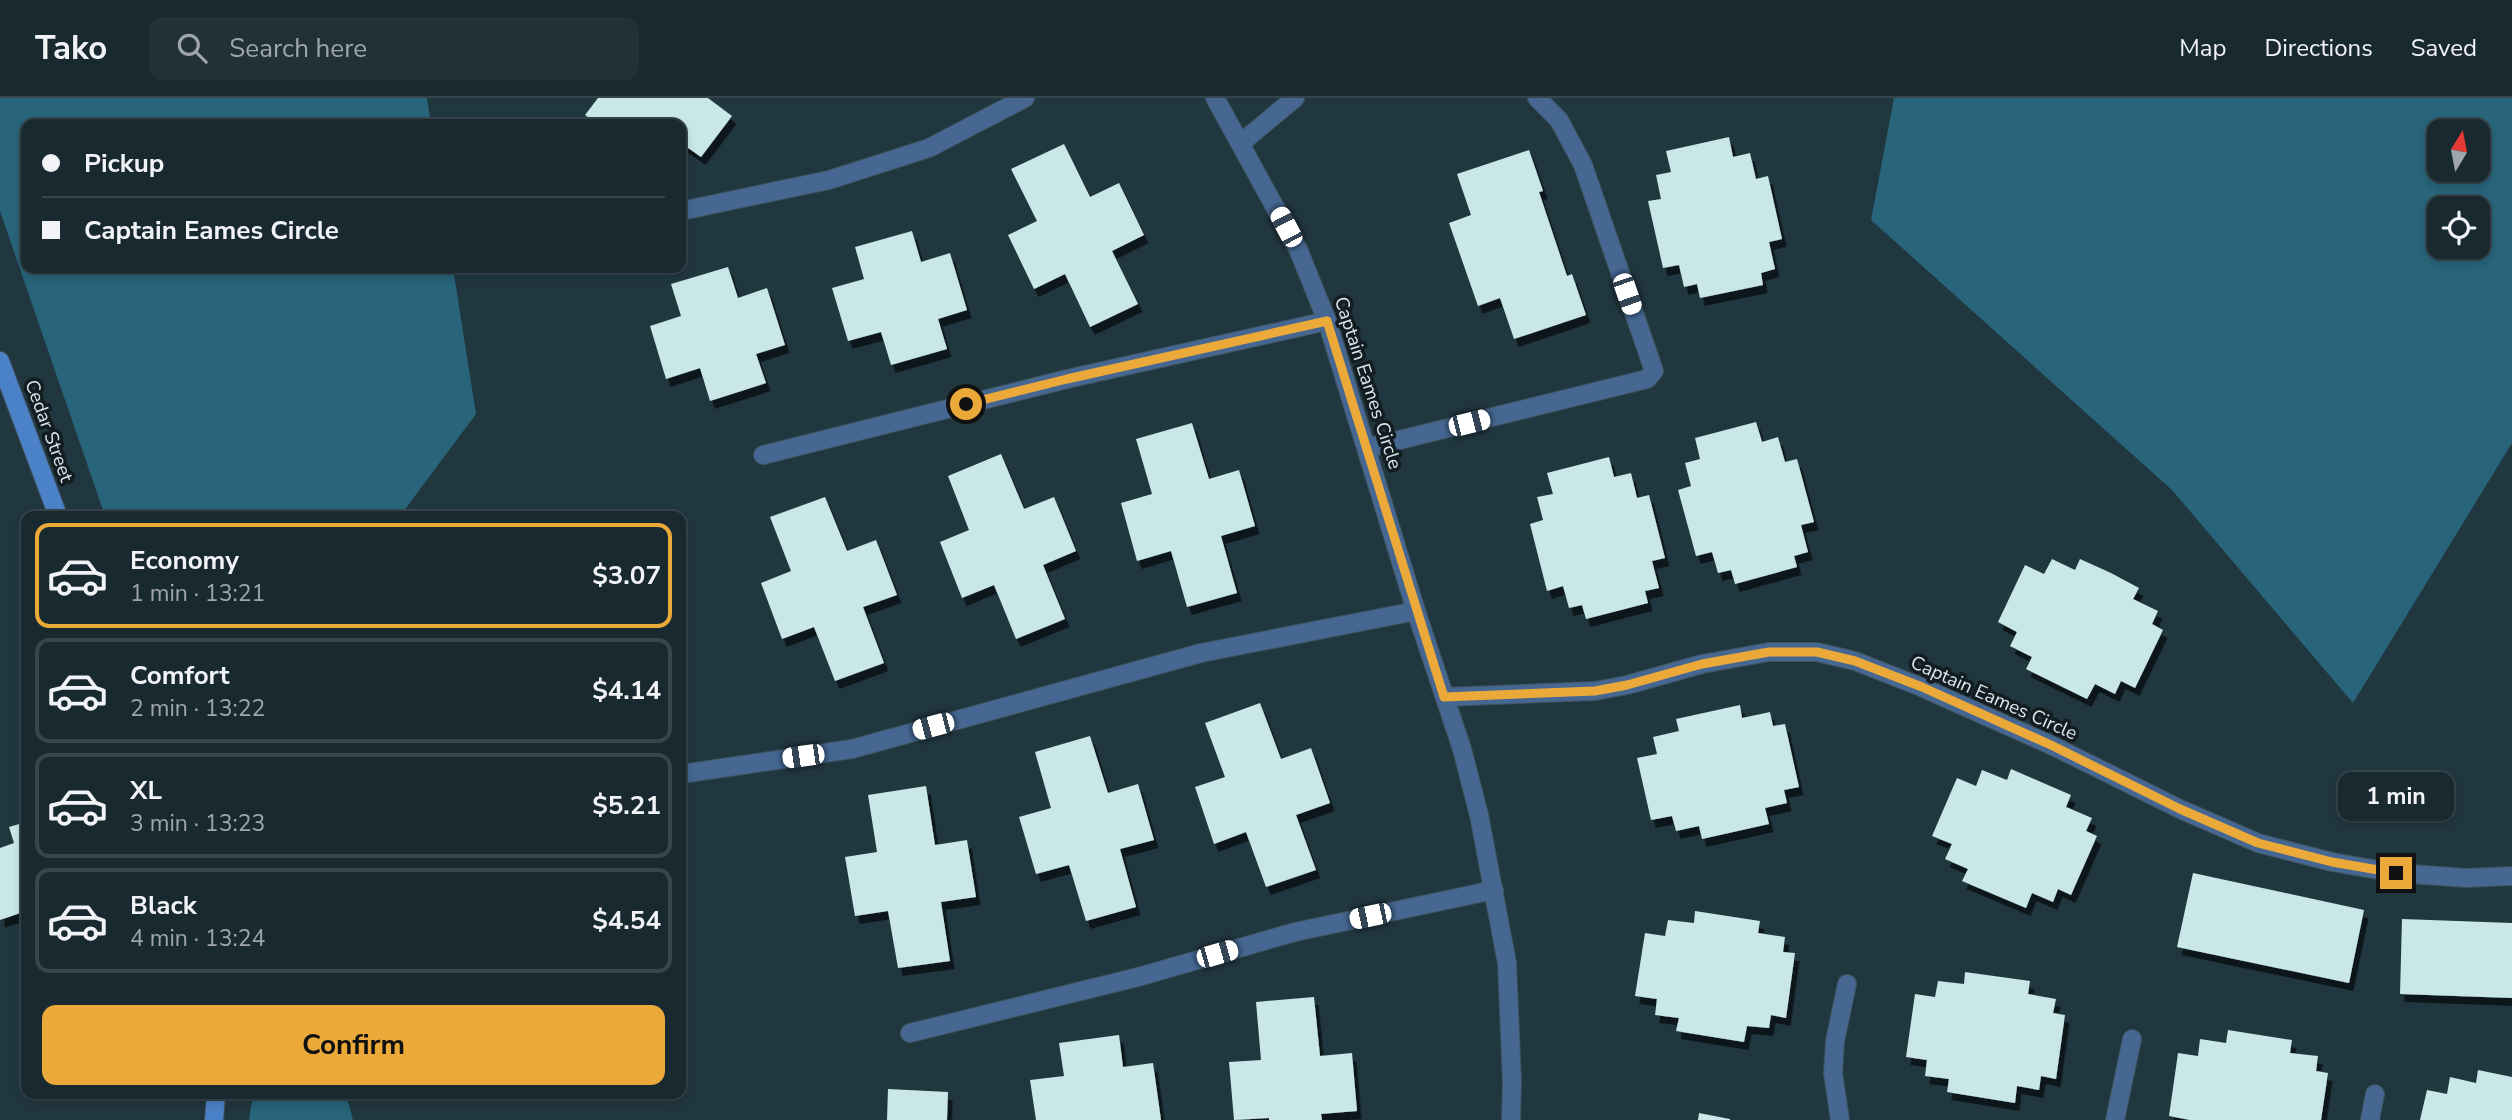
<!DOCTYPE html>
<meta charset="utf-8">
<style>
:root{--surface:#192930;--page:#223138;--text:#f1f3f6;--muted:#9fa6ab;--line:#37454c;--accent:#eba93a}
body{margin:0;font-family:"Nunito Sans",sans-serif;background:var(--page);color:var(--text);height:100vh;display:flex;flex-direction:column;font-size:26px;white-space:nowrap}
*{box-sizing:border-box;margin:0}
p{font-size:23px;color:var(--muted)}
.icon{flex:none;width:38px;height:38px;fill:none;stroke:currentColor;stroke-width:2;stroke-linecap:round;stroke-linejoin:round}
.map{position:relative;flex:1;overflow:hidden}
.panel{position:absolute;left:21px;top:413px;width:665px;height:588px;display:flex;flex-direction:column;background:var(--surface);border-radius:14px;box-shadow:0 4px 10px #0003,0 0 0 2px var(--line)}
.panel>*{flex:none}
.top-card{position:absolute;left:21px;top:21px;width:665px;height:154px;border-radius:14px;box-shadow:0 4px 10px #0003,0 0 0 2px var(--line);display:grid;align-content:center;height:154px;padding:0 21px;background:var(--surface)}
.needle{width:46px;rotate:10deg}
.tools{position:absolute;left:2427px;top:21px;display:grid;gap:14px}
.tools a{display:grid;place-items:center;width:63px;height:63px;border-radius:14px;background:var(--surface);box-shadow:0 4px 10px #0003,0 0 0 2px var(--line);font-size:35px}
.end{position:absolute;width:32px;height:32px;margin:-16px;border:9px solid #eba93a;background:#111;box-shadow:0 0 0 4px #111}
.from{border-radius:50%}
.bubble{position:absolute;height:49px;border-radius:14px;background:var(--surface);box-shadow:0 4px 10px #0003,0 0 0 2px var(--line);font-size:23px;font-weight:700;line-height:49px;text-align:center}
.car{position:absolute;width:21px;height:42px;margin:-21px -10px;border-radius:9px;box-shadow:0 0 5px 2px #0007;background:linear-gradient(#fff 24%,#345 0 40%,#fff 0 76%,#345 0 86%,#fff 0)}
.top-card b{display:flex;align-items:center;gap:24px;height:66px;font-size:26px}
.top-card b+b{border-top:2px solid var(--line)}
.top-card i{width:18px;height:18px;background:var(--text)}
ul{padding:12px 0 0;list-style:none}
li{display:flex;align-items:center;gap:21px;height:105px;margin:0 14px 10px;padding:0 7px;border:4px solid var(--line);border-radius:14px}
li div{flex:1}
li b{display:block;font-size:26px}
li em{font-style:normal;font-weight:700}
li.selected{border-color:var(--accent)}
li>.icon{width:63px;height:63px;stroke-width:1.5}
.button{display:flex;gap:14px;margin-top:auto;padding:14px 21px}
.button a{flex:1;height:80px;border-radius:14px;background:var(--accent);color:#111;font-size:28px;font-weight:700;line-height:80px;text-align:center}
header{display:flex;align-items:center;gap:42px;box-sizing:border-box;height:98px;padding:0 35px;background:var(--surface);border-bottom:2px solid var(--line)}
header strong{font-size:33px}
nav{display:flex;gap:38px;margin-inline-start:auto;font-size:24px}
.search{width:490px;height:63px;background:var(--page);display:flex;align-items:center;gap:18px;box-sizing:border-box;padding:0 24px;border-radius:14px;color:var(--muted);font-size:26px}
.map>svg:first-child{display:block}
.forest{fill:#28647a;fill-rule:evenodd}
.building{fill:#c8e7e6;filter:url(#shadow)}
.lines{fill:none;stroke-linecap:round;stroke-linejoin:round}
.lane-casing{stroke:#3e535c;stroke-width:20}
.street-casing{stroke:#3e535c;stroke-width:20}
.secondary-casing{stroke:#3e535c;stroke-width:20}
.lane{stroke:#456792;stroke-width:18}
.street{stroke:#456792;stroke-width:18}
.secondary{stroke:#4b82c7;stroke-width:18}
.route{stroke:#eba93a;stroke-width:9}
.labels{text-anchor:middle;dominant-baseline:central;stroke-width:7;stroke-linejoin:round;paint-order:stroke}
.street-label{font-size:19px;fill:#d9e7ec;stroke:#131d21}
</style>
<header>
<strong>Tako</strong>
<div class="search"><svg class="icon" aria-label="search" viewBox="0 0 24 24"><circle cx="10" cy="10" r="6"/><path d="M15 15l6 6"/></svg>Search here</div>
<nav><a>Map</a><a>Directions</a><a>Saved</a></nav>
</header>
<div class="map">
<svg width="2512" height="1022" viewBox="0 0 2512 1022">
<defs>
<filter id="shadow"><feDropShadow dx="4.5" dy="8" stdDeviation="0" flood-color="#0009"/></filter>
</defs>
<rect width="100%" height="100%" fill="#213740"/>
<path class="forest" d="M0,0H427L431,26H26V170H453L476,316L400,418H105L0,113Z
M1894,0H2512V345L2353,605L2172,392L1871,122ZM2478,33V72H2440V33ZM2440,110H2478V149H2440Z
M253,996H346L353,1022H249Z"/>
<path class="building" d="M598,0H708L732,18L701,59L681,45V26H597L585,17Z
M1729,39L1733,59L1750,55L1756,81L1768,78L1782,141L1769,144L1775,171L1761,175L1763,187L1700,200L1697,186L1684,189L1679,167L1663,170L1648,103L1661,101L1656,77L1671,74L1666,53Z
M1064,46L1090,99L1119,85L1144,137L1112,153L1138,206L1090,229L1065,176L1034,191L1008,137L1037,123L1011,71Z
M1529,52L1543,93L1539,94L1567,178L1572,176L1586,217L1514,241L1500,200L1478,208L1449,125L1471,117L1457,76Z
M912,133L921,164L950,155L967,212L938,221L947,251L891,267L881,234L848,243L832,190L864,181L855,149Z
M728,169L738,200L767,190L785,247L756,256L766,285L710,303L700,270L666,281L650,228L681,218L671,186Z
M1756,324L1762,344L1778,339L1785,364L1797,361L1814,424L1801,427L1808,454L1794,458L1797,469L1735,486L1731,472L1718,475L1712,454L1696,458L1678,392L1691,388L1685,365L1700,361L1695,340Z
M1192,325L1209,381L1239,372L1255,428L1221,438L1237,495L1187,509L1171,453L1137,463L1121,405L1152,396L1136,341Z
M1001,356L1024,411L1054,399L1076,453L1043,467L1065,521L1016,541L994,487L962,500L940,444L969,432L948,378Z
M1609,359L1614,379L1631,375L1637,400L1649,397L1665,460L1652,463L1659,490L1645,493L1648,505L1586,521L1582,507L1569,510L1563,488L1547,493L1530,426L1543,422L1537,399L1553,396L1547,375Z
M825,399L847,453L876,442L897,497L863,509L884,565L835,583L814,529L782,541L761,485L791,473L770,419Z
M2052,461L2075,472L2080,461L2111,475L2139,490L2133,501L2158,513L2152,526L2163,532L2135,590L2121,583L2115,596L2095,586L2087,601L2026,571L2032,559L2010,548L2017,534L1998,524L2025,467L2044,476Z
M1260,605L1281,661L1311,650L1330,705L1296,717L1316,772L1266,789L1246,734L1214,746L1195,689L1225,679L1205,625Z
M1740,607L1742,620L1770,614L1773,628L1785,626L1799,689L1784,692L1787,705L1765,710L1769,726L1702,741L1699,728L1676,733L1672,718L1651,722L1637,660L1657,656L1653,639L1679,633L1676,621Z
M1090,638L1108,695L1138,686L1154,742L1120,751L1136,809L1086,823L1069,767L1036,776L1019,719L1051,710L1035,654Z
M2011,671L2071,697L2066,709L2092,720L2086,733L2097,738L2071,797L2058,791L2053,804L2032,795L2026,810L1962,783L1968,771L1945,761L1952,746L1932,738L1957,680L1976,688L1982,672L2007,682Z
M926,688L935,747L967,742L976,799L941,804L950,863L898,870L888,813L855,818L845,759L877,754L868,697Z
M26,724V813L0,822V750L14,745L9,729Z
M2193,775L2364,812L2349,885L2177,849Z
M1695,813L1760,823L1758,835L1785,839L1783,854L1795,855L1786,920L1771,917L1769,930L1747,928L1744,944L1676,933L1679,920L1655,917L1657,901L1635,898L1645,835L1665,838L1668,822L1694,825Z
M2402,821L2512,825V900L2400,896Z
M1965,874L2030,883L2028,896L2056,901L2053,915L2065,917L2056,981L2041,978L2039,992L2017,988L2015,1005L1947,994L1949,981L1925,978L1927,962L1906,959L1915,896L1935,899L1938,883L1964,886Z
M1314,899L1320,958L1352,955L1357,1013L1321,1016L1322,1022H1269V1020L1234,1022L1229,964L1261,962L1256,904Z
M2228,932L2292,942L2290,955L2318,958L2316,973L2328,975L2321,1022H2190L2169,1018L2178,955L2198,958L2200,941L2226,945Z
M1119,937L1123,969L1153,965L1161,1022H1036L1030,982L1064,978L1059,945Z
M2478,972L2512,979V1022H2420L2427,992L2447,996L2450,979L2476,985Z
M888,991L948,994L947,1022H887Z
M1699,1015L1730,1021V1022H1698Z"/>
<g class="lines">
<g class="lane-casing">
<path id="lane" d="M1241,45L1295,0
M681,113L829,82L929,50L1025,0
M1367,350L1647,281L1654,273L1583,67L1559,22L1537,0
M763,357L1067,281L1327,223
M1445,599L1595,593L1627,587L1702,566L1769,554H1817L1855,563L1921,589L2053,648L2180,711L2258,745L2332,764L2396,775L2467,780L2512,778
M681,676L852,651L1201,555L1416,513
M910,935L1138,879L1295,834L1494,792
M1840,1022L1833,975L1835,943L1847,886
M2115,1022L2132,941
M2370,1022L2375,996"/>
</g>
<g class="street-casing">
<path id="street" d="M1215,0L1298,151L1327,223L1416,513L1462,651L1479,717L1507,865L1512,984L1511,1022"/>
</g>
<g class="secondary-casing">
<path id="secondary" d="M0,263L58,418
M214,1022L216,996"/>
</g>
<use href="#lane" class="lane"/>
<use href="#street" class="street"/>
<use href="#secondary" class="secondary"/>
</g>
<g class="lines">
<path class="route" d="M966,306L1067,281L1327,223L1444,599L1595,593L1627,587L1702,566L1769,554H1817L1855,563L1922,589L2053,648L2180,711L2258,745L2332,764L2396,775"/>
</g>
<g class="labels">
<g class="street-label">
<text transform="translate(1368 285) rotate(72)">Captain Eames Circle</text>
<text transform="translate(49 333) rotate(70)">Cedar Street</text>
<text transform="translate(1994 600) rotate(24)">Captain Eames Circle</text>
</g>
</g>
</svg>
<div class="tools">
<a><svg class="needle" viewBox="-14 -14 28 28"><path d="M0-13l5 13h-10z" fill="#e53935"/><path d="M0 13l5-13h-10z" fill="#9fa6ab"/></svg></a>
<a><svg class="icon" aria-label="locate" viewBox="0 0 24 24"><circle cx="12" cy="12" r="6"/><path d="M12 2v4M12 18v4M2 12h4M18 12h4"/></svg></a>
</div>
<i class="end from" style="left:966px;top:306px"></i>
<i class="end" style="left:2396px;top:775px"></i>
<div class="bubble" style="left:2338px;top:674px;width:116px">1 min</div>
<i class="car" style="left:1286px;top:129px;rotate:332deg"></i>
<i class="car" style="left:1627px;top:196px;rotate:161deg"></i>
<i class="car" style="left:1469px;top:325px;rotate:76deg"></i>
<i class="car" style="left:933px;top:628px;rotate:255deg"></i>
<i class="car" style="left:803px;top:658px;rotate:262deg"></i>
<i class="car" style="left:1370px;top:818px;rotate:258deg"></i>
<i class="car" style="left:1217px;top:856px;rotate:74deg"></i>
<div class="top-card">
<b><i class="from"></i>Pickup</b>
<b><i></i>Captain Eames Circle</b>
</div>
<section class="panel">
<ul>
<li class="selected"><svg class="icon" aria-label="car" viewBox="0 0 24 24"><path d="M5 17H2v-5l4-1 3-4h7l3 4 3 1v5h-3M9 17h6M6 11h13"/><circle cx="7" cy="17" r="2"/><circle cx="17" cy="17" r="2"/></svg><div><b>Economy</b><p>1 min · 13:21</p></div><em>$3.07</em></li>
<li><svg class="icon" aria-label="car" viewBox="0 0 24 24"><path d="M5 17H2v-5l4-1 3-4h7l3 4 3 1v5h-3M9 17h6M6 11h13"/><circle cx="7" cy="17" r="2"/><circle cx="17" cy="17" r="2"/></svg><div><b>Comfort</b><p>2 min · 13:22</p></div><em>$4.14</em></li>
<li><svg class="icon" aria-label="car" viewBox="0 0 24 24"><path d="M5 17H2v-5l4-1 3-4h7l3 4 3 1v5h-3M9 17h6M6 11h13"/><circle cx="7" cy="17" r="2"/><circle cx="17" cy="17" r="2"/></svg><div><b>XL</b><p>3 min · 13:23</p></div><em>$5.21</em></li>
<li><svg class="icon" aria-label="car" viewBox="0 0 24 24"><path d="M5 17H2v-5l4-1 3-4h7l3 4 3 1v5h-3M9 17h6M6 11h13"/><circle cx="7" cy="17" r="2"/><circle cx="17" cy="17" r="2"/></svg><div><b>Black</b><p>4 min · 13:24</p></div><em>$4.54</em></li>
</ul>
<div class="button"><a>Confirm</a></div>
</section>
</div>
